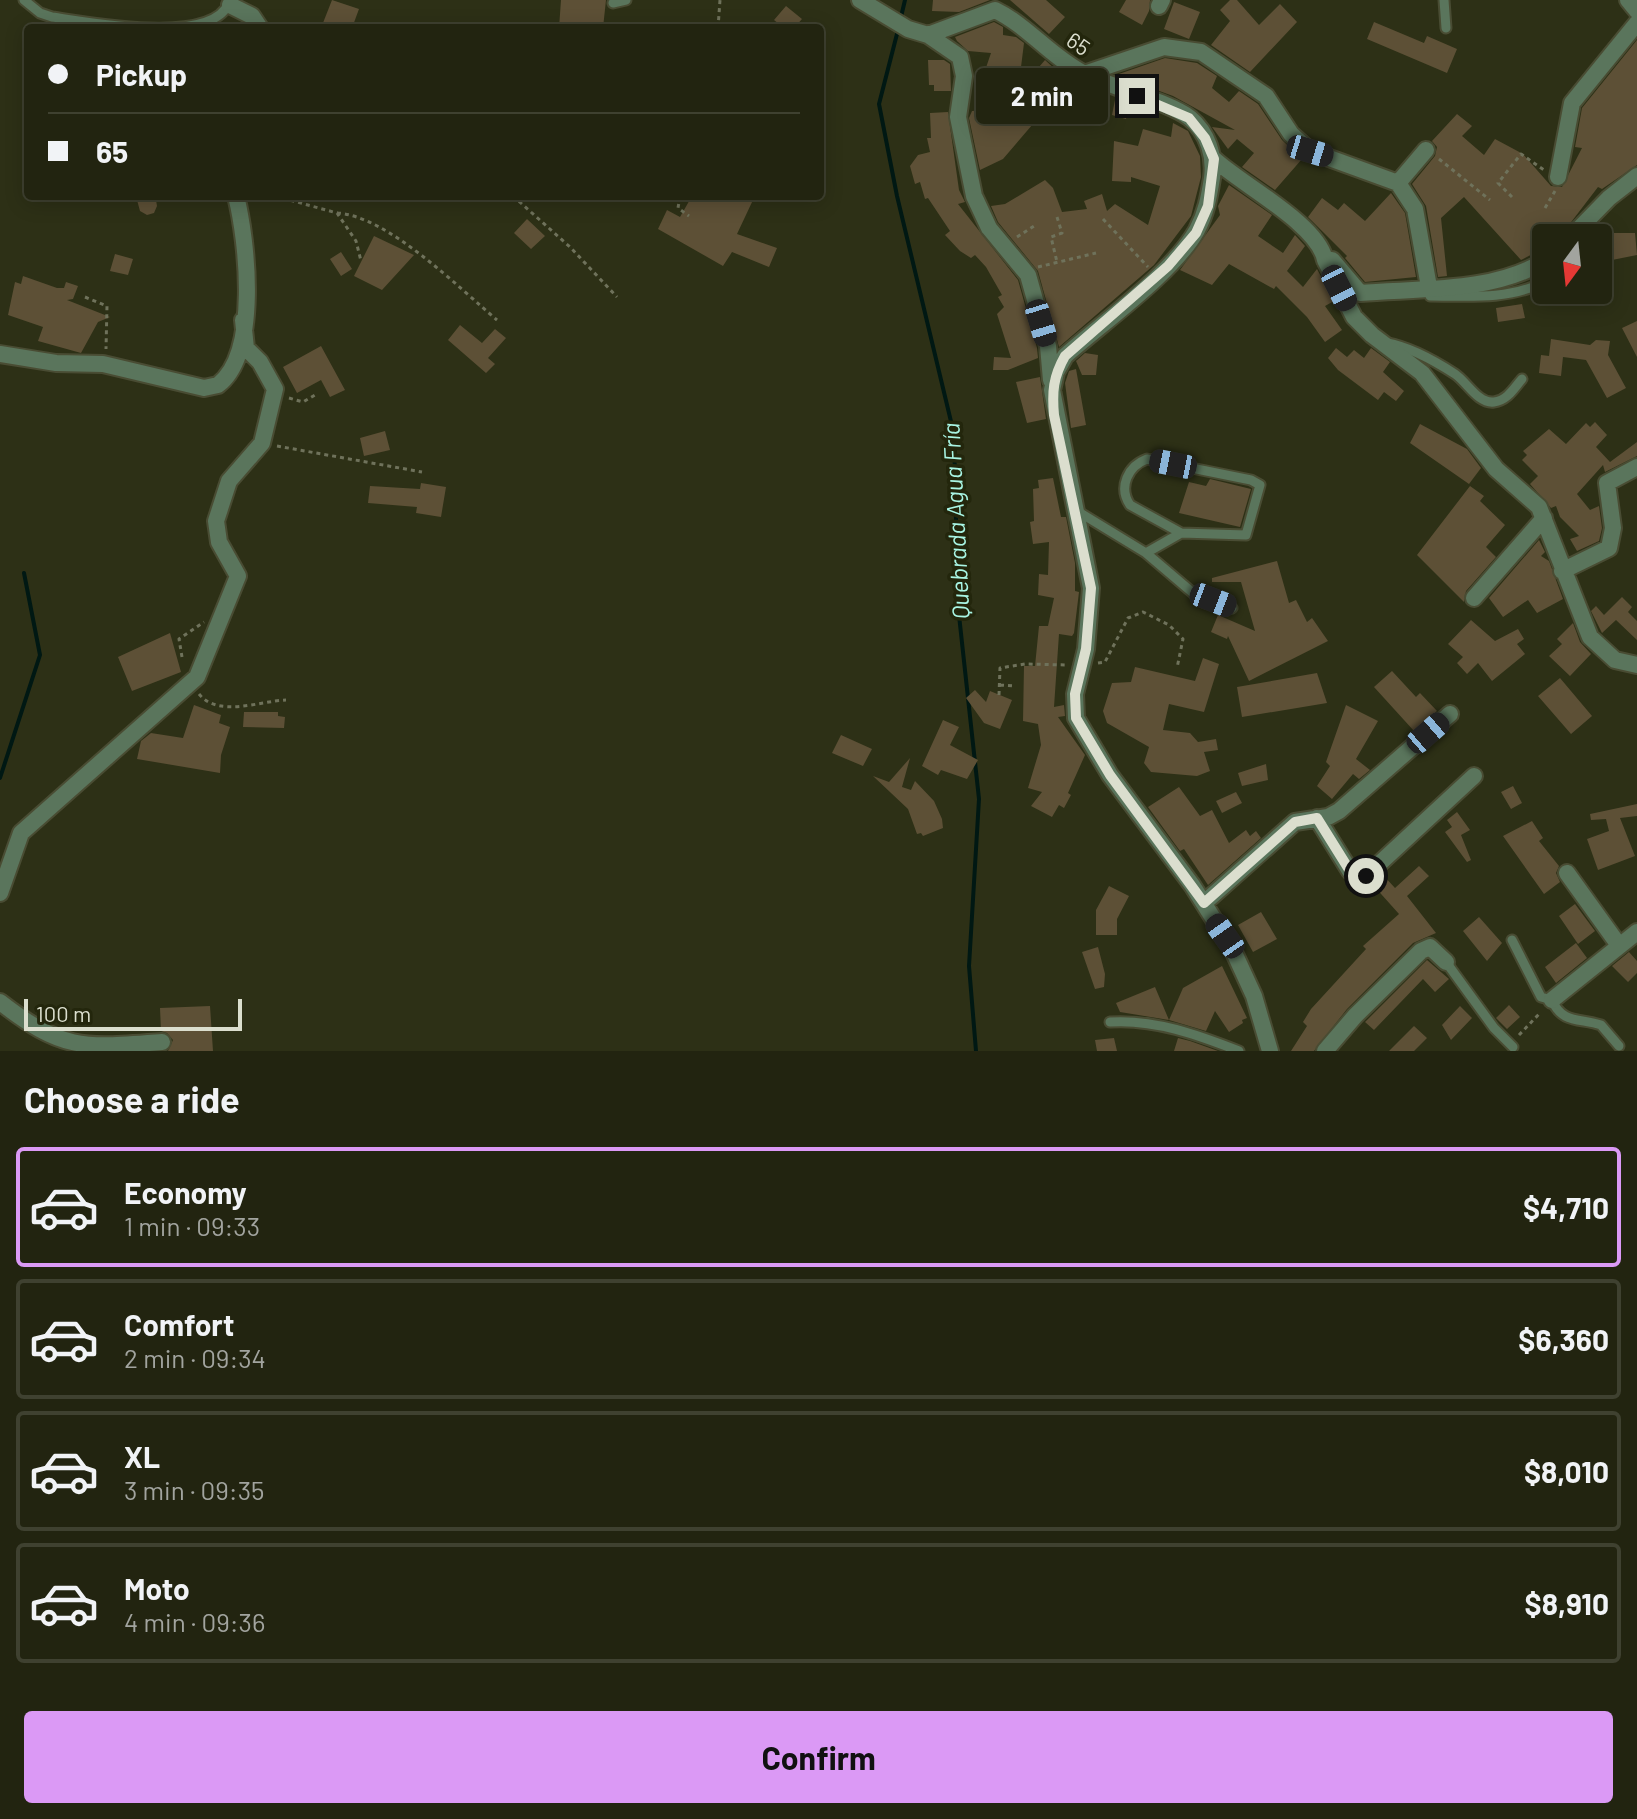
<!DOCTYPE html>
<meta charset="utf-8">
<style>
:root{--surface:#222410;--page:#2e301e;--text:#f1f3f6;--muted:#a2a49f;--line:#3f4130;--accent:#db99f5}
body{margin:0;font-family:Barlow,sans-serif;background:var(--page);color:var(--text);height:100vh;display:flex;flex-direction:column;font-size:30px;white-space:nowrap}
*{box-sizing:border-box;margin:0}
p{font-size:26px;color:var(--muted)}
.icon{flex:none;width:44px;height:44px;fill:none;stroke:currentColor;stroke-width:2;stroke-linecap:round;stroke-linejoin:round}
.map{position:relative;height:1051px;overflow:hidden}
.drawer{display:flex;flex-direction:column;background:var(--surface);flex:1}
.drawer>*{flex:none}
.banner{position:absolute;left:24px;top:24px;width:800px;height:176px;border-radius:8px;box-shadow:0 4px 20px #0003,0 0 0 2px var(--line);display:grid;align-content:center;height:176px;padding:0 24px;background:var(--surface)}
.needle{width:52px;rotate:195deg}
.buttons{position:absolute;left:1532px;top:224px;display:grid;gap:16px}
.buttons a{display:grid;place-items:center;width:80px;height:80px;border-radius:8px;background:var(--surface);box-shadow:0 4px 20px #0003,0 0 0 2px var(--line);font-size:40px}
.scale{position:absolute;left:24px;bottom:20px;width:218px;box-sizing:border-box;padding-left:8px;border:4px solid #dbdece;border-top:0;font-size:22px;line-height:28px;white-space:nowrap;color:#dbdece;-webkit-text-stroke:6px #23260c;paint-order:stroke}
.end{position:absolute;width:36px;height:36px;margin:-18px;border:10px solid #dbdece;background:#111;box-shadow:0 0 0 4px #111}
.from{border-radius:50%}
.bubble{position:absolute;height:56px;border-radius:8px;background:var(--surface);box-shadow:0 4px 20px #0003,0 0 0 2px var(--line);font-size:26px;font-weight:700;line-height:56px;text-align:center}
.car{position:absolute;width:24px;height:48px;margin:-24px -12px;border-radius:10px;box-shadow:0 0 6px 2px #0007;background:linear-gradient(#222 24%,#8ab4d8 0 40%,#222 0 76%,#8ab4d8 0 86%,#222 0)}
.banner b{display:flex;align-items:center;gap:28px;height:76px;font-size:30px}
.banner b+b{border-top:2px solid var(--line)}
.banner i{width:20px;height:20px;background:var(--text)}
ul{padding:0;list-style:none}
li{display:flex;align-items:center;gap:24px;height:120px;margin:0 16px 12px;padding:0 8px;border:4px solid var(--line);border-radius:8px}
li div{flex:1}
li b{display:block;font-size:30px}
li em{font-style:normal;font-weight:700}
li.on{border-color:var(--accent)}
li>.icon{width:72px;height:72px;stroke-width:1.5}
h2{padding:0 24px;font-size:36px;line-height:96px}
.primary-button{display:flex;gap:16px;margin-top:auto;padding:16px 24px}
.primary-button a{flex:1;height:92px;border-radius:8px;background:var(--accent);color:#111;font-size:32px;font-weight:700;line-height:92px;text-align:center}
.map>svg:first-child{display:block}
.lines{fill:none;stroke-linecap:round;stroke-linejoin:round}
.stream{stroke:#001813;stroke-width:4}
.building{fill:#5d5036}
.lane-casing{stroke:#494c33;stroke-width:13}
.street-casing{stroke:#494c33;stroke-width:20}
.path{stroke:#6f725b;stroke-width:3;stroke-dasharray:4 4;stroke-linecap:butt}
.lane{stroke:#5a755c;stroke-width:9}
.street{stroke:#5a755c;stroke-width:16}
.route{stroke:#dbdece;stroke-width:10}
.labels{text-anchor:middle;dominant-baseline:central;stroke-width:7;stroke-linejoin:round;paint-order:stroke}
.street-label{font-size:22px;fill:#dbdece;stroke:#23260c}
.water-label{font-size:24px;font-style:italic;fill:#a9f6e5;stroke:#23260c}
</style>
<div class="map">
<svg width="1637" height="1051" viewBox="0 0 1637 1051">
<rect width="100%" height="100%" fill="#2d3016"/>
<g class="lines">
<path class="stream" d="M901,17L905,0
M898,30L879,104L897,196L954,434L958,606L979,799L969,966L976,1051
M0,778L40,655L24,573"/>
</g>
<path class="building" d="M332,0L359,9L352,28H321Z
M561,0H606L603,28H559Z
M933,0H990L959,12L932,11Z
M1010,0H1046L1065,17L1049,34Z
M1126,0H1150L1149,11L1142,25L1119,12Z
M1230,0H1237L1259,25L1280,4L1297,22L1250,72L1211,45L1230,21L1220,10Z
M1174,2L1200,12L1189,39L1164,29Z
M786,6L802,19L794,28H784L774,20Z
M994,22L1003,27V35L1016,37L1024,43L1018,91H978L991,53L968,51L957,41L955,37Z
M1374,22L1424,43L1427,36L1457,49L1447,73L1367,39Z
M1637,40V165L1602,189L1598,187L1559,238H1546V247L1521,260L1464,197L1441,218L1447,276L1438,277L1426,206L1412,184L1435,156L1437,147L1432,141L1457,114L1472,126L1462,136L1484,155L1495,139L1523,154L1551,186L1562,187L1582,148L1575,147L1582,108Z
M1165,58L1197,63L1217,76L1212,88L1229,102L1239,91L1258,104L1282,140L1302,159L1275,190L1242,167L1254,153L1237,139L1228,149L1212,127L1235,130L1173,96L1116,75Z
M928,60H944L950,64L951,91H934V85H929Z
M1045,60L1069,82L1003,159L980,170L969,118L972,111L1014,108V96Z
M1115,100L1130,104L1126,119L1112,115Z
M948,112L959,190L965,202L958,204L1018,280L1037,348L1038,358L1008,370H993L994,357L1011,358L997,314L1004,307L998,297L1002,295L986,267L975,255L971,258L960,251L945,235L950,231L928,198L925,199L920,182L915,184L910,166L918,155L930,152L927,138H931L930,113Z
M1173,123L1188,131L1200,156L1201,177L1191,216L1154,265L1059,347L1038,271L998,222L991,206L1005,204L1045,180L1053,188L1062,212L1087,209L1084,201L1102,194L1107,211L1115,204L1148,225L1160,186L1131,177V182L1112,181L1114,141L1138,146L1143,129L1171,137Z
M1229,185L1272,215L1258,236L1283,253L1295,235L1305,246L1287,271L1303,287L1317,269L1334,301L1325,306L1342,330L1325,342L1307,317L1276,286L1274,289L1229,264L1212,285L1180,270L1220,215L1218,206Z
M1391,193L1405,213L1416,277L1365,282L1345,258L1347,256L1308,217L1322,198L1338,210L1344,203L1365,221Z
M149,196L156,200L157,206L154,213L147,215L140,211L137,200Z
M692,196H746L753,200L737,234L777,248L769,267L732,252L723,266L658,229L667,210L680,217Z
M527,219L545,236L531,249L514,233Z
M1612,233H1635L1637,255L1612,260Z
M374,236L414,255L382,290L354,276Z
M341,252L352,269L341,276L330,259Z
M115,254L133,259L128,275L110,271Z
M23,276L57,288H64L66,282L78,286L73,299L67,300L110,317L98,322L81,353L38,341L43,327L8,315L15,282L21,284Z
M1522,304L1525,318L1498,322L1496,308Z
M1637,321V357L1622,328Z
M460,325L482,343L495,329L506,338L488,358L495,364L486,373L448,340Z
M1551,339L1590,345L1596,340L1610,341L1608,355L1626,388L1607,398L1586,360L1563,357L1561,376L1539,373L1541,355L1549,356Z
M321,346L345,390L330,397L321,380L297,393L283,367Z
M1336,348L1347,357L1354,350L1364,358L1371,348L1390,362L1383,372L1404,391L1396,401L1384,392L1378,400L1338,370L1328,358Z
M1085,353L1098,355L1096,375H1082L1076,361Z
M1076,369L1086,425L1071,428L1065,383L1069,371Z
M1040,377L1046,419L1027,423L1016,382Z
M1595,422L1607,435L1596,447L1610,462L1637,442V456L1605,472L1603,465L1577,494L1590,510L1599,506L1602,528L1599,541L1577,551L1570,539L1579,536L1560,517L1556,506L1551,508L1530,484L1538,476L1522,460L1527,455L1523,451L1549,429L1566,444L1586,423L1590,427Z
M1420,424L1467,449L1481,468L1469,484L1410,443Z
M385,431L390,450L364,456L360,438Z
M1053,478L1061,517H1066L1075,563V591L1079,592L1074,633L1072,636L1059,634L1054,707L1064,705L1065,716L1058,717L1085,755L1068,793L1071,795L1064,808L1059,805L1052,817L1031,806L1042,792L1028,788L1041,745L1038,724L1023,721L1024,666H1035L1039,626H1048L1054,598L1038,595L1039,574L1048,575L1049,542L1033,544L1030,522L1034,521L1033,489L1039,488L1038,480Z
M1210,479L1251,489L1240,527L1179,513L1189,482L1206,486Z
M421,483L446,487L441,517L416,513L417,507L368,503L370,486L420,489Z
M1470,486L1484,496L1480,501L1505,525L1486,547L1496,557L1466,591L1464,602L1417,555Z
M1539,540L1545,552L1541,556L1549,561L1563,599L1537,613L1528,600L1503,617L1489,598Z
M1277,561L1289,603L1296,600L1307,622L1312,618L1328,641L1249,681L1228,636L1227,639L1211,632L1218,615L1255,631L1241,582H1212V578Z
M1622,597L1632,607L1628,612L1637,621V640L1616,620L1602,633L1591,611L1596,606L1604,615Z
M1471,620L1495,641L1518,629L1524,639L1517,644L1525,654L1492,681L1478,663L1467,674L1457,663L1463,657L1448,644Z
M1573,623L1580,642L1591,654L1570,676L1549,656L1562,644L1557,639Z
M170,633L181,672L132,691L118,657Z
M1203,658L1219,664L1204,712L1169,704L1163,730L1190,733L1198,742L1216,739L1218,750L1204,752L1210,771L1197,776L1151,772L1144,763L1149,747L1107,723L1103,711L1112,683L1131,682L1135,667L1195,681Z
M1392,671L1416,697L1420,693L1437,711L1414,731L1374,687Z
M1317,673L1327,703L1242,717L1237,687Z
M1560,678L1592,716L1571,734L1538,696Z
M975,690L986,702L990,691L1012,700L1000,729L984,723L966,698Z
M194,705L221,715L219,723L230,727L221,755L220,773L137,759L141,741L151,733L183,738Z
M1346,705L1378,721L1356,759L1370,770L1359,779L1353,774L1332,799L1317,786L1330,766L1326,762Z
M244,712H278V716L285,717L284,728L243,727Z
M943,720L959,727L950,745L978,760L967,779L941,770L938,775L922,766Z
M841,735L872,749L863,766L832,753Z
M910,758L902,787L911,790L915,781L934,801L942,819L943,828L923,836L921,833L917,834L908,809L873,776L889,782Z
M1266,764L1268,780L1242,786L1238,773Z
M1513,786L1522,803L1511,809L1501,792Z
M1179,787L1200,816L1212,810L1229,843L1246,830L1250,836L1256,831L1261,838L1208,885L1184,849L1180,851L1148,807Z
M1236,792L1242,803L1222,813L1216,801Z
M1637,804V816L1620,818L1635,856L1598,870L1587,839L1609,831L1606,819L1591,820L1590,814Z
M1457,812L1470,830L1461,835L1471,860L1467,862L1445,832L1452,827L1447,820Z
M1532,821L1543,838L1539,841L1559,866L1556,873L1560,882L1544,894L1503,836Z
M1419,866L1429,876L1407,896L1436,933L1413,943L1347,1009L1314,1051H1291L1307,1026L1303,1022L1311,1009L1366,949L1363,946L1399,914L1373,885L1383,875L1395,888Z
M1109,886L1129,896L1117,919V935H1096V910Z
M1575,904L1595,931L1578,944L1559,916Z
M1261,912L1277,939L1253,952L1238,925Z
M1479,917L1502,943L1487,961L1463,931Z
M1576,943L1587,958L1556,983L1545,967Z
M1098,947L1105,974L1104,987L1095,989L1082,952Z
M1629,952L1637,961V973L1628,982L1612,966Z
M1427,960L1449,979L1435,992L1423,979L1374,1030L1365,1022Z
M1222,966L1247,1018L1242,1020L1243,1023L1229,1032L1215,1011L1206,1031L1169,1020L1183,988Z
M1155,987L1169,1020L1120,1012L1116,1003Z
M1509,1005L1520,1017L1507,1029L1496,1018Z
M210,1006L213,1051H168L173,1040L167,1033L161,1031L160,1008Z
M1460,1006L1472,1018L1451,1040L1442,1025Z
M1414,1026L1427,1038L1414,1051H1389Z
M1114,1038L1117,1051H1097L1095,1040Z
M1178,1038L1190,1041L1218,1051H1174Z"/>
<g class="lines">
<g class="lane-casing">
<path id="lane" d="M24,0L40,13L52,17C89,22 211,46 229,3
M1444,0L1446,28
M613,3L626,0
M1430,296C1468,296 1505,300 1540,284
M1387,343C1410,347 1435,361 1455,374C1467,382 1478,404 1494,402C1508,400 1514,388 1522,379
M1077,511L1146,553L1193,593L1232,608
M1146,553L1181,533L1246,535L1260,485L1251,480L1147,459C1128,466 1118,487 1130,505L1181,533
M1512,940L1541,997L1552,1000C1562,1024 1580,1018 1601,1025L1619,1046
M1446,962L1494,1028L1513,1047
M1110,1022C1155,1019 1198,1035 1239,1051"/>
</g>
<g class="street-casing">
<path id="street" d="M860,0L908,29L928,35L960,57L964,76L958,117L974,196L989,228L1028,275L1048,346L1051,380
M1628,0L1637,11
M230,5L252,16L260,28
M1159,6L1162,0
M928,35L995,10C1028,26 1050,56 1083,73C1110,87 1170,102 1190,118C1208,133 1215,156 1212,178C1209,197 1206,213 1197,230C1173,273 1103,322 1065,356L1056,372L1052,390L1091,588L1086,649L1075,694L1076,718L1110,775L1192,885L1232,948L1254,996L1270,1051
M1084,74L1164,47L1201,52L1266,96L1291,134L1310,151L1398,183L1415,209L1429,287
M1214,159C1242,185 1318,224 1325,260H1332L1360,293C1420,288 1494,293 1546,260
M1558,177L1572,103L1637,23
M1398,183L1426,150
M1570,238L1609,198L1637,176
M1325,260L1354,317L1372,335L1422,373L1496,469L1539,507L1590,637L1615,660L1637,665
M0,354L56,363L103,364L204,388L218,385C260,353 247,240 236,196
M1562,571L1609,548L1613,528L1607,483L1637,467
M1474,598L1544,518
M1317,818L1350,871L1366,876L1474,776
M1567,873L1618,944
M0,893L21,833L197,677L238,576L219,542L216,521L229,481L262,443L275,389L260,362L246,348L243,320
M1204,903L1295,822L1328,817L1339,811L1450,714
M1552,1000L1637,932
M0,1002C63,1051 83,1048 162,1042
M1325,1051L1355,1016L1421,951L1430,947L1446,962"/>
</g>
<path class="path" d="M718,28L720,0
M1439,159L1490,200
M275,196L337,213L356,241L361,261
M513,196L570,247L617,297
M680,196L678,208L689,216
M1512,197L1498,183L1521,154L1544,170
M1545,208L1555,191
M337,213C388,216 459,288 497,320
M1057,217L1062,233L1051,237L1057,262
M1103,219L1148,267
M1017,237L1034,226
M1038,267L1096,253
M85,297L107,306L106,349
M289,398L303,402L315,395
M277,446L422,472
M182,657L179,639L204,622
M1098,663L1105,662L1128,618L1143,612L1169,625L1183,639L1177,668
M1000,685L1014,686
M199,694C218,718 260,701 286,700
M999,695L1000,668L1025,664L1067,665
M1519,1035L1541,1012"/>
<use href="#lane" class="lane"/>
<use href="#street" class="street"/>
</g>
<g class="lines">
<path class="route" d="M1137,96L1189,118L1205,138L1214,159L1208,206L1196,233L1168,266L1065,356C1053,377 1052,392 1054,415L1091,588L1086,649L1075,694L1076,718L1110,775L1204,903L1295,822L1317,818L1350,871L1366,876"/>
</g>
<g class="labels">
<g class="street-label">
<text transform="translate(1079 43) rotate(35)">65</text>
</g>
<g class="water-label">
<text transform="translate(955 521) rotate(-93)">Quebrada Agua Fría</text>
</g>
</g>
</svg>
<div class="buttons">
<a><svg class="needle" viewBox="-14 -14 28 28"><path d="M0-13l5 13h-10z" fill="#e53935"/><path d="M0 13l5-13h-10z" fill="#a2a49f"/></svg></a>
</div>
<div class="scale">100 m</div>
<i class="end from" style="left:1366px;top:876px"></i>
<i class="end" style="left:1137px;top:96px"></i>
<div class="bubble" style="left:976px;top:68px;width:132px">2 min</div>
<i class="car" style="left:1310px;top:151px;rotate:107deg"></i>
<i class="car" style="left:1339px;top:288px;rotate:153deg"></i>
<i class="car" style="left:1041px;top:323px;rotate:163deg"></i>
<i class="car" style="left:1173px;top:464px;rotate:281deg"></i>
<i class="car" style="left:1213px;top:600px;rotate:111deg"></i>
<i class="car" style="left:1428px;top:733px;rotate:49deg"></i>
<i class="car" style="left:1225px;top:936px;rotate:325deg"></i>
<div class="banner">
<b><i class="from"></i>Pickup</b>
<b><i></i>65</b>
</div>
</div>
<section class="drawer">
<h2>Choose a ride</h2>
<ul>
<li class="on"><svg class="icon" aria-label="car" viewBox="0 0 24 24"><path d="M5 17H2v-5l4-1 3-4h7l3 4 3 1v5h-3M9 17h6M6 11h13"/><circle cx="7" cy="17" r="2"/><circle cx="17" cy="17" r="2"/></svg><div><b>Economy</b><p>1 min · 09:33</p></div><em>$4,710</em></li>
<li><svg class="icon" aria-label="car" viewBox="0 0 24 24"><path d="M5 17H2v-5l4-1 3-4h7l3 4 3 1v5h-3M9 17h6M6 11h13"/><circle cx="7" cy="17" r="2"/><circle cx="17" cy="17" r="2"/></svg><div><b>Comfort</b><p>2 min · 09:34</p></div><em>$6,360</em></li>
<li><svg class="icon" aria-label="car" viewBox="0 0 24 24"><path d="M5 17H2v-5l4-1 3-4h7l3 4 3 1v5h-3M9 17h6M6 11h13"/><circle cx="7" cy="17" r="2"/><circle cx="17" cy="17" r="2"/></svg><div><b>XL</b><p>3 min · 09:35</p></div><em>$8,010</em></li>
<li><svg class="icon" aria-label="car" viewBox="0 0 24 24"><path d="M5 17H2v-5l4-1 3-4h7l3 4 3 1v5h-3M9 17h6M6 11h13"/><circle cx="7" cy="17" r="2"/><circle cx="17" cy="17" r="2"/></svg><div><b>Moto</b><p>4 min · 09:36</p></div><em>$8,910</em></li>
</ul>
<div class="primary-button"><a>Confirm</a></div>
</section>
